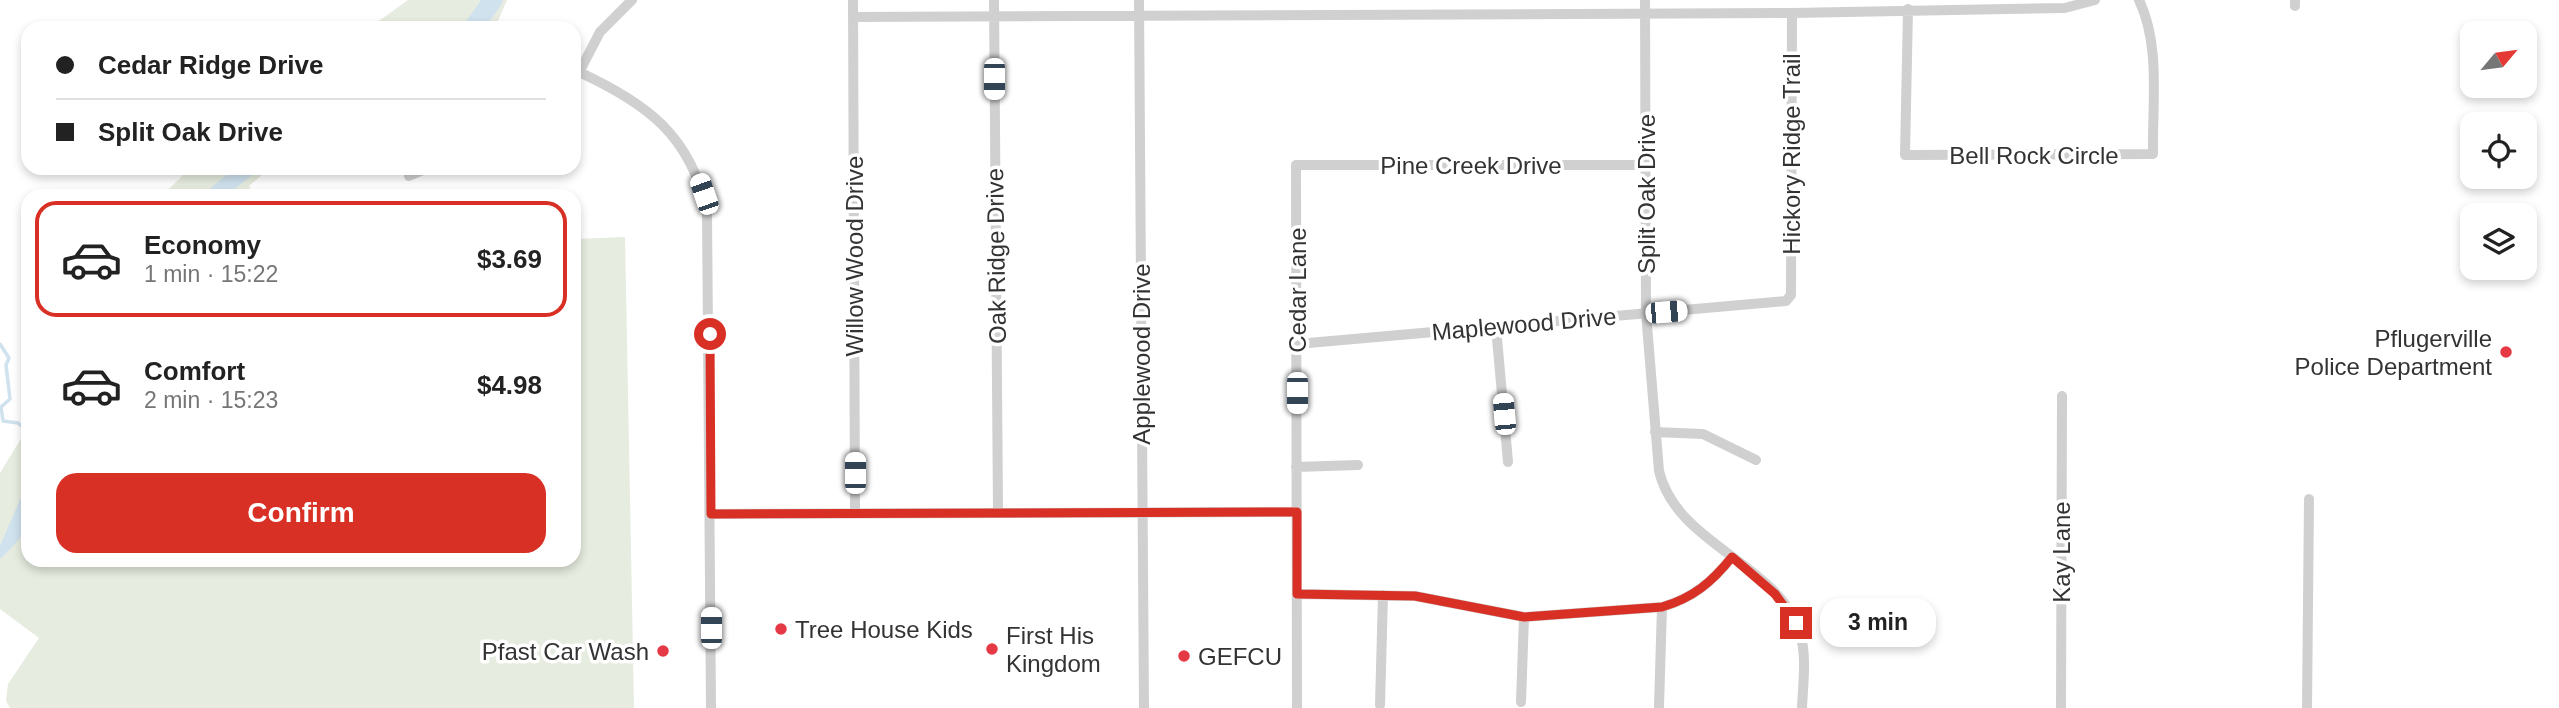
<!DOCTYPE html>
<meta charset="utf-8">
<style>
:root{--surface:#fff;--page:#f2f2f2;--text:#222;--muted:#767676;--line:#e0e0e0;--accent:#d93025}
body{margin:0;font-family:Arial,sans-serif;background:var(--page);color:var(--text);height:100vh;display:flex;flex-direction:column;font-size:26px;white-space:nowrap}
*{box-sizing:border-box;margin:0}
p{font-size:23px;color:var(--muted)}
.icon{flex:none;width:38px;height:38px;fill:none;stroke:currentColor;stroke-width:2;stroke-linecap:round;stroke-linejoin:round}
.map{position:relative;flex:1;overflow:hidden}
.details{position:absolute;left:21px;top:189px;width:560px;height:378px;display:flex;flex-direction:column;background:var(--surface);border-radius:21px;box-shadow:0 4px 10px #0003}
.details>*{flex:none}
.banner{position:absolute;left:21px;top:21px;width:560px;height:154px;border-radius:21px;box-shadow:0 4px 10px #0003;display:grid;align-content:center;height:154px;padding:0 35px;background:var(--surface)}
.needle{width:46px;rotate:61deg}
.buttons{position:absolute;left:2460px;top:21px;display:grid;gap:14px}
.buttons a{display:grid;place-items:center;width:77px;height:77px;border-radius:14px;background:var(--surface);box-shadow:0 4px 10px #0003;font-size:35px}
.end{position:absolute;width:32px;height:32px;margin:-16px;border:9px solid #d93025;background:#fff;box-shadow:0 0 0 4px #fff}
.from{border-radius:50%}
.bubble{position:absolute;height:49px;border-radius:21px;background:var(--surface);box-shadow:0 4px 10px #0003;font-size:23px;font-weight:700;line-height:49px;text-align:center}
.car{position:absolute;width:21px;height:42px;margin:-21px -10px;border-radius:9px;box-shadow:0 0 5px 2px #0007;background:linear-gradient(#fff 24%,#345 0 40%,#fff 0 76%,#345 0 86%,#fff 0)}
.banner b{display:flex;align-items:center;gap:24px;height:66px;font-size:26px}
.banner b+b{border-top:2px solid var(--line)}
.banner i{width:18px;height:18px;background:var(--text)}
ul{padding:12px 0 0;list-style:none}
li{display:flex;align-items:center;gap:21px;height:116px;margin:0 14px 10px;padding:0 21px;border:4px solid transparent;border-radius:21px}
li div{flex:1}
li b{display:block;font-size:26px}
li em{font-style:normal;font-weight:700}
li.selected{border-color:var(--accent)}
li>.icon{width:63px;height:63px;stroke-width:1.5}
.primary-button{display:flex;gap:14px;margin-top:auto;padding:14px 35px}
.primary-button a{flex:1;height:80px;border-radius:21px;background:var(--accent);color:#fff;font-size:28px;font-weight:700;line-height:80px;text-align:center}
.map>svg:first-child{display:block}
.green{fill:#e6ecdf}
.water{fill:#cfe2ee}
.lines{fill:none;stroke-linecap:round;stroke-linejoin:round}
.stream{stroke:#cfe2ee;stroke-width:3.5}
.river{stroke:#cfe2ee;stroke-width:19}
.minor{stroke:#d0d0d0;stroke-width:10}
.route{stroke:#d93025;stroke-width:9}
.poi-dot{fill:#e63946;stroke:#fff;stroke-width:2.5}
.labels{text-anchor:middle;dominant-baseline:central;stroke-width:7;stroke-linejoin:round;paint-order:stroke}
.street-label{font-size:24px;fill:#333;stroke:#fff}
.poi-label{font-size:24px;fill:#333;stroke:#fff;text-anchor:start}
</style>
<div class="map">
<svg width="2559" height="708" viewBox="0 0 2559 708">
<rect width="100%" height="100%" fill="#fff"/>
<path class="green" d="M408,0H507L495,28H369Z
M190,168H270L249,186L255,196H162Z
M625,237L634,708H10L6,701L8,684L39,638L0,609V473L28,427V560H574V239Z"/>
<path class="water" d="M235,168H261L226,196H201Z
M28,481C28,526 34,526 0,559V546Z"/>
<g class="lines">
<path class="stream" d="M0,344L9,358L6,365L10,399L1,407L3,421L18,423L23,427"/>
<path class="river" d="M473,28L493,0"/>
<path class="minor" d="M853,0L855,513
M994,0L998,512
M1139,0L1144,708
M1645,0L1646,313L1659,471C1677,546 1779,563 1800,633C1807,656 1803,684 1802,708
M2295,0V6
M1908,9L1905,155L2153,154C2152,104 2161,46 2139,0
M853,17L1792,13L2065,8L2095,0
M579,72C646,103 691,135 707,212L711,708
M574,82L600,32L632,0
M409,176L428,168
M1496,327L1508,462
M1297,344L1786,301L1791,295L1792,13
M1655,432L1703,434L1756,460
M1296,467L1358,465
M711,514L1297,512
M1297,594L1415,596L1524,617L1662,607C1693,598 1712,582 1732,557
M1521,702L1524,617
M1380,705L1383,595
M1659,706L1662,607
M1297,708L1296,165H1646
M2061,708L2062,396
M2307,708L2309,499"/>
</g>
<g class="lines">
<path class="route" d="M710,334L711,514L1297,512V594L1415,596L1524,617L1662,607C1693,598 1712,582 1732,557L1775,594L1796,623"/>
</g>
<g class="poi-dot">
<circle cx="2506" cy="352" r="7"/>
<circle cx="781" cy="629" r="7"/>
<circle cx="992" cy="649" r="7"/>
<circle cx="663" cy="651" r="7"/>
<circle cx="1184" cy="656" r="7"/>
</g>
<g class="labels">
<g class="street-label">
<text transform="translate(1791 154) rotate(-90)">Hickory Ridge Trail</text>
<text x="2034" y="155">Bell Rock Circle</text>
<text x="1471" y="165">Pine Creek Drive</text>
<text transform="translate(1646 194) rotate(-90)">Split Oak Drive</text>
<text transform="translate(854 256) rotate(-90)">Willow Wood Drive</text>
<text transform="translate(996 256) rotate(-91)">Oak Ridge Drive</text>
<text transform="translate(1297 290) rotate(-90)">Cedar Lane</text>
<text transform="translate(1524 324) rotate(-5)">Maplewood Drive</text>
<text transform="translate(1141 354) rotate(-90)">Applewood Drive</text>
<text transform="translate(2061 552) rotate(-90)">Kay Lane</text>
</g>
<g class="poi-label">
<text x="2492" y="338" text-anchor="end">Pflugerville<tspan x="2492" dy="28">Police Department</tspan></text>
<text x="795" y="629">Tree House Kids</text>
<text x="1006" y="635">First His<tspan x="1006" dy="28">Kingdom</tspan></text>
<text x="649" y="651" text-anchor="end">Pfast Car Wash</text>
<text x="1198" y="656">GEFCU</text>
</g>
</g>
</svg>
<div class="buttons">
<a><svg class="needle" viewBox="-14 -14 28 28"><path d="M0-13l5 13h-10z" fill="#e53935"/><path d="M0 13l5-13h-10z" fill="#767676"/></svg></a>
<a><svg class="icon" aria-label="locate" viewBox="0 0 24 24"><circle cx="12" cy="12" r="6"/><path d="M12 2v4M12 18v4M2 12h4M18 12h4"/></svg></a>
<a><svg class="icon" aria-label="layers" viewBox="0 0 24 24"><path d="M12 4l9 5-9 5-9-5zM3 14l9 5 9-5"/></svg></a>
</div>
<i class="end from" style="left:710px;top:334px"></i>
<i class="end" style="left:1796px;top:623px"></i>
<div class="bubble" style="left:1820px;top:598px;width:116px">3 min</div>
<i class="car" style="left:994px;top:79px;rotate:180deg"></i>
<i class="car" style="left:704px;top:194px;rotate:341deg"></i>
<i class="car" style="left:1666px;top:312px;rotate:85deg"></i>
<i class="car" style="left:1297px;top:393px;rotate:180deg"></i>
<i class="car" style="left:1504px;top:414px;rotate:355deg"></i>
<i class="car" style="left:855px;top:473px;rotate:0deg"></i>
<i class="car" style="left:711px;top:628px;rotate:0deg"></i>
<div class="banner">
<b><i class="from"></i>Cedar Ridge Drive</b>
<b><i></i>Split Oak Drive</b>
</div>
<section class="details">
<ul>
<li class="selected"><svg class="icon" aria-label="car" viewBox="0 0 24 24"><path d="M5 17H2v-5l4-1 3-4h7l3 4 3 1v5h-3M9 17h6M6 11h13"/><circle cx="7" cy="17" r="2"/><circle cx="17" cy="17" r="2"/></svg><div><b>Economy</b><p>1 min · 15:22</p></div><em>$3.69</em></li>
<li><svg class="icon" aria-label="car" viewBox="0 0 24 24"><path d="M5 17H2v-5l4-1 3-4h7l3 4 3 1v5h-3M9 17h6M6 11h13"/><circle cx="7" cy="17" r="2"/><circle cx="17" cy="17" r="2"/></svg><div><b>Comfort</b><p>2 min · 15:23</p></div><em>$4.98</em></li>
</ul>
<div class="primary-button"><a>Confirm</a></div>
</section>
</div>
